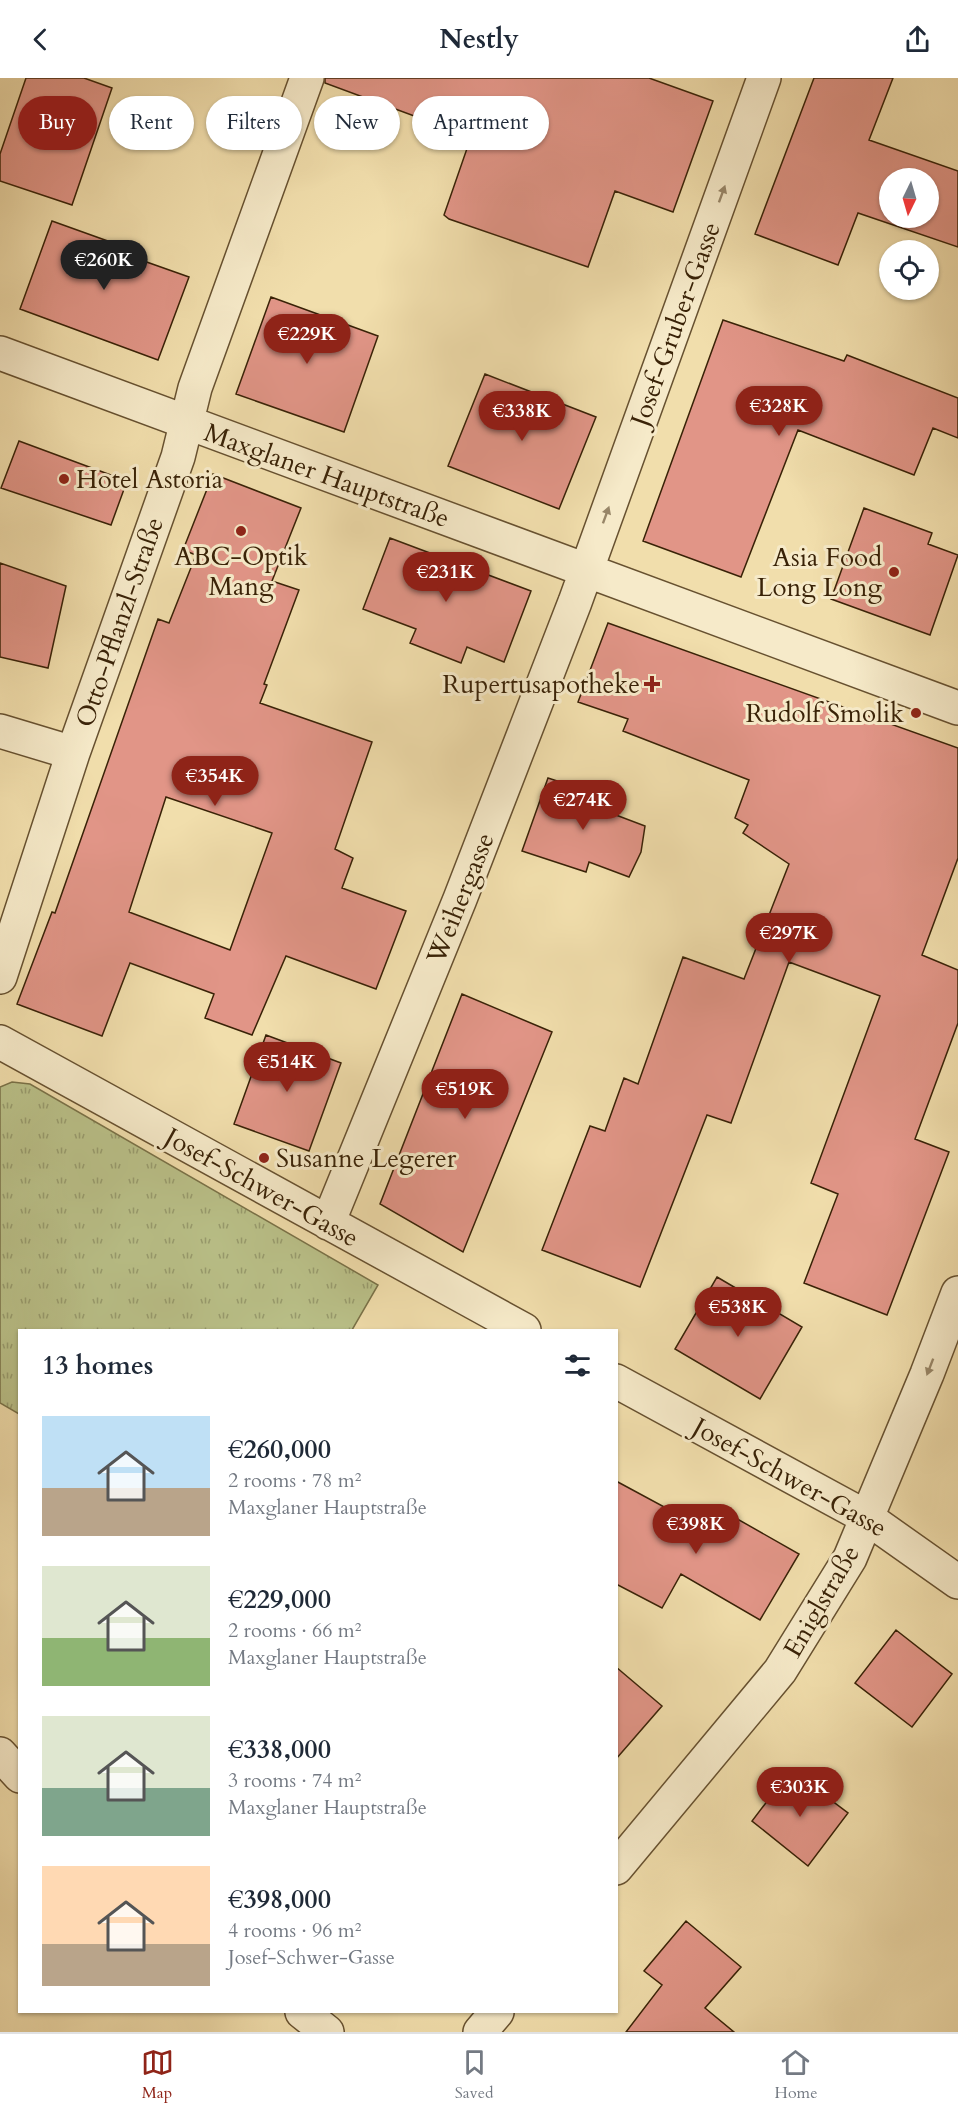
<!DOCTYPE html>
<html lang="en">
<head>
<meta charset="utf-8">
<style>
  body { margin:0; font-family:Cardo,serif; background:#f2f2f3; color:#1f2937; height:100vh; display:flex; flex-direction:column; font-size:22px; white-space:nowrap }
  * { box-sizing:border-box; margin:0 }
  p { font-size:20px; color:#747a83 }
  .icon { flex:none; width:33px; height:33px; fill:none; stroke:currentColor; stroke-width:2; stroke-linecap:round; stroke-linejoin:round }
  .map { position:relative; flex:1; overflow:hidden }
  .details { position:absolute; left:18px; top:1251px; width:600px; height:684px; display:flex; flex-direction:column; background:#fff; border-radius:0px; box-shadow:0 2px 4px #0004 }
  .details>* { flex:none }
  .hud { position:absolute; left:18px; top:18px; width:600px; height:54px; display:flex; gap:12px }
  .needle { width:39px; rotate:185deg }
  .buttons { position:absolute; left:879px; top:90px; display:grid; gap:12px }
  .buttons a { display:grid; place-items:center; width:60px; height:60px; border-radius:50%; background:#fff; box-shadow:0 2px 4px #0004; font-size:30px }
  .price { position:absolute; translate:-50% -51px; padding:0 14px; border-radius:21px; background:#8f2418; color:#fff; font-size:20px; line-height:39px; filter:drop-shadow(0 2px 3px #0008) }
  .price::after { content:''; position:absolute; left:50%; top:36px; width:18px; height:14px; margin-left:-9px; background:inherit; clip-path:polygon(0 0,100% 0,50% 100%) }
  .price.current { background:#222; color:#fff }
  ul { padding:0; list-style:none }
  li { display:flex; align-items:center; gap:18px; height:150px; padding:0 24px }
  li span { display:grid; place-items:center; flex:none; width:168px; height:120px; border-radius:0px; color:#555 }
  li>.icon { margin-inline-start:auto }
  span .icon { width:72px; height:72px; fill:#fffc; stroke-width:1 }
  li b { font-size:26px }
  h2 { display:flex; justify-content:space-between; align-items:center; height:72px; padding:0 24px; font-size:26px }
  .pill { padding:0 21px; border-radius:27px; background:#fff; box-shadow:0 2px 4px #0004; font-size:21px; line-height:54px }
  .pill.current { background:#8f2418; color:#fff }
  header { display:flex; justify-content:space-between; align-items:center; height:78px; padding:0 24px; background:#fff; font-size:27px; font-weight:700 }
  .dock { display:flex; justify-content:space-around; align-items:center; height:84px; border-top:2px solid #e0e1e3; background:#fff; font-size:16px; color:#747a83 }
  .dock a { display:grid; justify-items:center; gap:3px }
  .dock .current { color:#8f2418 }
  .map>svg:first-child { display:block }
  .grass { fill:url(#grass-tufts); stroke:#7a7248; stroke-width:1.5 }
  .building { fill:#e19587; stroke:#392207; stroke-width:1.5; fill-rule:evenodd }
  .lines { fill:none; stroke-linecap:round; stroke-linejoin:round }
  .minor-casing { stroke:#675130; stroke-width:36 }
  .minor { stroke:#f6eac9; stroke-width:33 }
  .oneway { fill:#988668 }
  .poi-dot { fill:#8f2418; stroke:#f6eac9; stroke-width:2 }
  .labels { text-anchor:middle; stroke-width:6; stroke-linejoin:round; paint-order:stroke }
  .street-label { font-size:26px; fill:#392207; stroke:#f6eac9 }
  .poi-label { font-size:26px; fill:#392207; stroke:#f6eac9; text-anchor:end }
</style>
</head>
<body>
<header><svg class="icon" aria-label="back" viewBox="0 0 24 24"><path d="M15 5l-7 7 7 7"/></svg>Nestly<svg class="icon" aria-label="share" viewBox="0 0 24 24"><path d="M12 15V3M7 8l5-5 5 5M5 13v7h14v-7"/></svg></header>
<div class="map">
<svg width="958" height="1954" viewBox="0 0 958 1954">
  <defs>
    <pattern id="grass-tufts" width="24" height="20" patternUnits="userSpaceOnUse" patternTransform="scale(1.5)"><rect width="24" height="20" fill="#bac189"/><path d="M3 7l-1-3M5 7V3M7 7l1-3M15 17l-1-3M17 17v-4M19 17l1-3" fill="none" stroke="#989c6e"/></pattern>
  </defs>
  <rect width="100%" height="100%" fill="#f1deac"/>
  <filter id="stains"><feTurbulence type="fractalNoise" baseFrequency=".00333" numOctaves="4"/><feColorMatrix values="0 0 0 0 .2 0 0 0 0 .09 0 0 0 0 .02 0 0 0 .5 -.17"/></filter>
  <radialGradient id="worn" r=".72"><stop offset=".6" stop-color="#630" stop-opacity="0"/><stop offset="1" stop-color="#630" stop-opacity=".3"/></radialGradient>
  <path class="grass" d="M12 1004 30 1006 378 1207 352 1252H20L19 1336 0 1325V1009Z"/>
  <path class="building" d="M26 0H84L112 10 72 127 0 103V76Z
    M325 0H649L713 23 673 134 615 113 588 189 449 141 444 137 471 59 325 5Z
    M814 0H893L869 62 958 93V169L858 135 838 187 755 156ZM890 100H928V140H890Z
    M52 143 144 176 141 182 189 199 158 282 20 231Z
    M271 219 378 258 344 354 236 316Z
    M723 242 844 283 847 277 958 320V360L933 350 914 397 798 352 741 499 643 463Z
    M485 296 596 339 559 431 448 388Z
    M19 363 127 403 111 447 1 410Z
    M213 396 301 430 272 503 299 512 264 606 267 607 260 625 372 664 335 771 353 780 342 810 406 833 376 911 286 878 252 957 205 940 214 916 130 885 102 958 17 926 52 834 55 835 158 541 169 545 196 477 183 472ZM166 719 272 755 230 872 129 834Z
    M864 430 932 455 928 466 958 477 930 557 831 521Z
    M390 460 531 513 504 584 467 569 461 585 410 565 416 551 363 531Z
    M0 485 66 508 48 590 0 579Z
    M608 545 958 670V780L922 877 958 892V945L915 1061 949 1074 887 1237 804 1205 838 1116 811 1105 880 918 789 884 731 1045 707 1037 640 1209 542 1172 590 1048 605 1053 624 1000 638 1006 683 879 744 901 789 786 743 755 748 747 735 740 749 702 623 653 628 641 578 624Z
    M548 700 612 721 608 734 645 748 641 774 629 799 589 784 586 794 522 773Z
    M462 916 552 954 463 1174 380 1126Z
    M266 957 341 985 309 1073 234 1046Z
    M717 1199 802 1249 760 1321 675 1271Z
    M616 1403 705 1451 718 1430 799 1476 760 1542 681 1496 662 1530 616 1506Z
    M896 1552 952 1596 912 1649 855 1605Z
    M616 1589 662 1628 616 1681Z
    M791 1692 848 1735 808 1788 752 1743Z
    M686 1843 741 1889 705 1930 734 1954H626L662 1907 644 1893Z"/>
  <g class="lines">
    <defs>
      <path id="minor" d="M0 275 958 630
        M0 653 73 675
        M0 899 73 675 178 379 195 310 307 0
        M0 964 524 1252
        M328 1145 460 821 575 524 764 0
        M616 1303 866 1439 958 1504
        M0 1676 20 1698
        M616 1790 780 1593 850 1480 927 1296 958 1215
        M302 1934 327 1954
        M480 1954 497 1934"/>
    </defs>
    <use href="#minor" class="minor-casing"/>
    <use href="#minor" class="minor"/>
  </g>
  <defs><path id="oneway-solid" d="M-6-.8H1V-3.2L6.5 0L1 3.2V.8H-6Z" transform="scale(1.5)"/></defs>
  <g class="oneway">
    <use href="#oneway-solid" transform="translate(722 116) rotate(-70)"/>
    <use href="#oneway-solid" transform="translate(606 437) rotate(-70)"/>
    <use href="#oneway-solid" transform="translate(930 1289) rotate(111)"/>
  </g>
  <g class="poi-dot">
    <circle cx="64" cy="401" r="6"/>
    <circle cx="241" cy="453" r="6"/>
    <circle cx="894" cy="494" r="6"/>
    <path d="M649 597h6v6h6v6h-6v6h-6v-6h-6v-6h6z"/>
    <circle cx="916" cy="635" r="6"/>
    <circle cx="264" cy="1080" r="6"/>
  </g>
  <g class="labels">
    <g class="street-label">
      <text transform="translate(675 246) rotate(-70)" y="9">Josef-Gruber-Gasse</text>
      <text transform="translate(327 397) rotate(20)" y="9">Maxglaner Hauptstraße</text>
      <text transform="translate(119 544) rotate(-71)" y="9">Otto-Pflanzl-Straße</text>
      <text transform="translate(460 820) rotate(-68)" y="9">Weihergasse</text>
      <text transform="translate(262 1109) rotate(29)" y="9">Josef-Schwer-Gasse</text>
      <text transform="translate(790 1399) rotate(29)" y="9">Josef-Schwer-Gasse</text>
      <text transform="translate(821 1523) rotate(-60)" y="9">Eniglstraße</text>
    </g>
    <g class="poi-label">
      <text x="76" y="410" text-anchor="start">Hotel Astoria</text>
      <text x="241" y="487" text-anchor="middle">ABC-Optik<tspan x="241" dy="30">Mang</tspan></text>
      <text x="882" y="488">Asia Food<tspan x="882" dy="30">Long Long</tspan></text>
      <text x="640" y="615">Rupertusapotheke</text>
      <text x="904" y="644">Rudolf Smolik</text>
      <text x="276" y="1089" text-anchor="start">Susanne Legerer</text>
    </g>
  </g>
  <rect width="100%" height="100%" filter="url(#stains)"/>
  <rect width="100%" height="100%" fill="url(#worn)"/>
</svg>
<div class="buttons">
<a><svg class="needle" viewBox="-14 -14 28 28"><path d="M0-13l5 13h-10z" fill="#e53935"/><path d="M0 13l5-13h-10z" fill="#747a83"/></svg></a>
<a><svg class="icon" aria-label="locate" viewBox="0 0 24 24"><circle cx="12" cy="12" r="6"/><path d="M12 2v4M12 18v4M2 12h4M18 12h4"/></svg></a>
</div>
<b class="price current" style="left:104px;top:213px">€260K</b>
<b class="price" style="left:307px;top:287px">€229K</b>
<b class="price" style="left:779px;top:359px">€328K</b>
<b class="price" style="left:522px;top:364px">€338K</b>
<b class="price" style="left:446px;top:525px">€231K</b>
<b class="price" style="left:215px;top:729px">€354K</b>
<b class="price" style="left:583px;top:753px">€274K</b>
<b class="price" style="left:789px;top:886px">€297K</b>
<b class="price" style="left:287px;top:1015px">€514K</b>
<b class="price" style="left:465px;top:1042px">€519K</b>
<b class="price" style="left:738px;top:1260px">€538K</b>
<b class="price" style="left:696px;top:1477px">€398K</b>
<b class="price" style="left:800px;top:1740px">€303K</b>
<div class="hud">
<a class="pill current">Buy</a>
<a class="pill">Rent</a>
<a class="pill">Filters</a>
<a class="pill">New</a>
<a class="pill">Apartment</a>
</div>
<section class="details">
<h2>13 homes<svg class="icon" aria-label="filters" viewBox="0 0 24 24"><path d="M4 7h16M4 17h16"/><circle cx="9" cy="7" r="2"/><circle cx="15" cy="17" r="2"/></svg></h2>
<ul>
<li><span style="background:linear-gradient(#bfe0f5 60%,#b9a48a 0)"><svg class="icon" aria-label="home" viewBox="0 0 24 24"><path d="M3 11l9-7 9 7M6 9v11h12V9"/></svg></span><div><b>€260,000</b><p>2 rooms · 78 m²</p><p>Maxglaner Hauptstraße</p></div></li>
<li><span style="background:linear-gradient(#dfe7d0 60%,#8fb573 0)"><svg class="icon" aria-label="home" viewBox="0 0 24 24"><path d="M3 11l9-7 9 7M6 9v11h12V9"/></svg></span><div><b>€229,000</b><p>2 rooms · 66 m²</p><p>Maxglaner Hauptstraße</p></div></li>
<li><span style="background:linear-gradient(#dfe7d0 60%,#7fa58c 0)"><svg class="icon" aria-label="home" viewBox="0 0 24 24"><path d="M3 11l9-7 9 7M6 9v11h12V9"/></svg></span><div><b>€338,000</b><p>3 rooms · 74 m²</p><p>Maxglaner Hauptstraße</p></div></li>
<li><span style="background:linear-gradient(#ffd9b3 65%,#b9a48a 0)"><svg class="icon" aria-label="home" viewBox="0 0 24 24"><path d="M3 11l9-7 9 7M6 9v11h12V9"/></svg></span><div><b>€398,000</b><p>4 rooms · 96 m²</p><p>Josef-Schwer-Gasse</p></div></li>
</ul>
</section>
</div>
<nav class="dock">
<a class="current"><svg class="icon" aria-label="map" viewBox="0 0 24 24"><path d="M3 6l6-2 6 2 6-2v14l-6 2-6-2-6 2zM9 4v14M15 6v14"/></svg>Map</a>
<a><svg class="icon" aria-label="saved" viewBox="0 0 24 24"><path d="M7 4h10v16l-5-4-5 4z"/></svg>Saved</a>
<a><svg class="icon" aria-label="home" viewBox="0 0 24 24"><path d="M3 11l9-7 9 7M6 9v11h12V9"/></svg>Home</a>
</nav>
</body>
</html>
